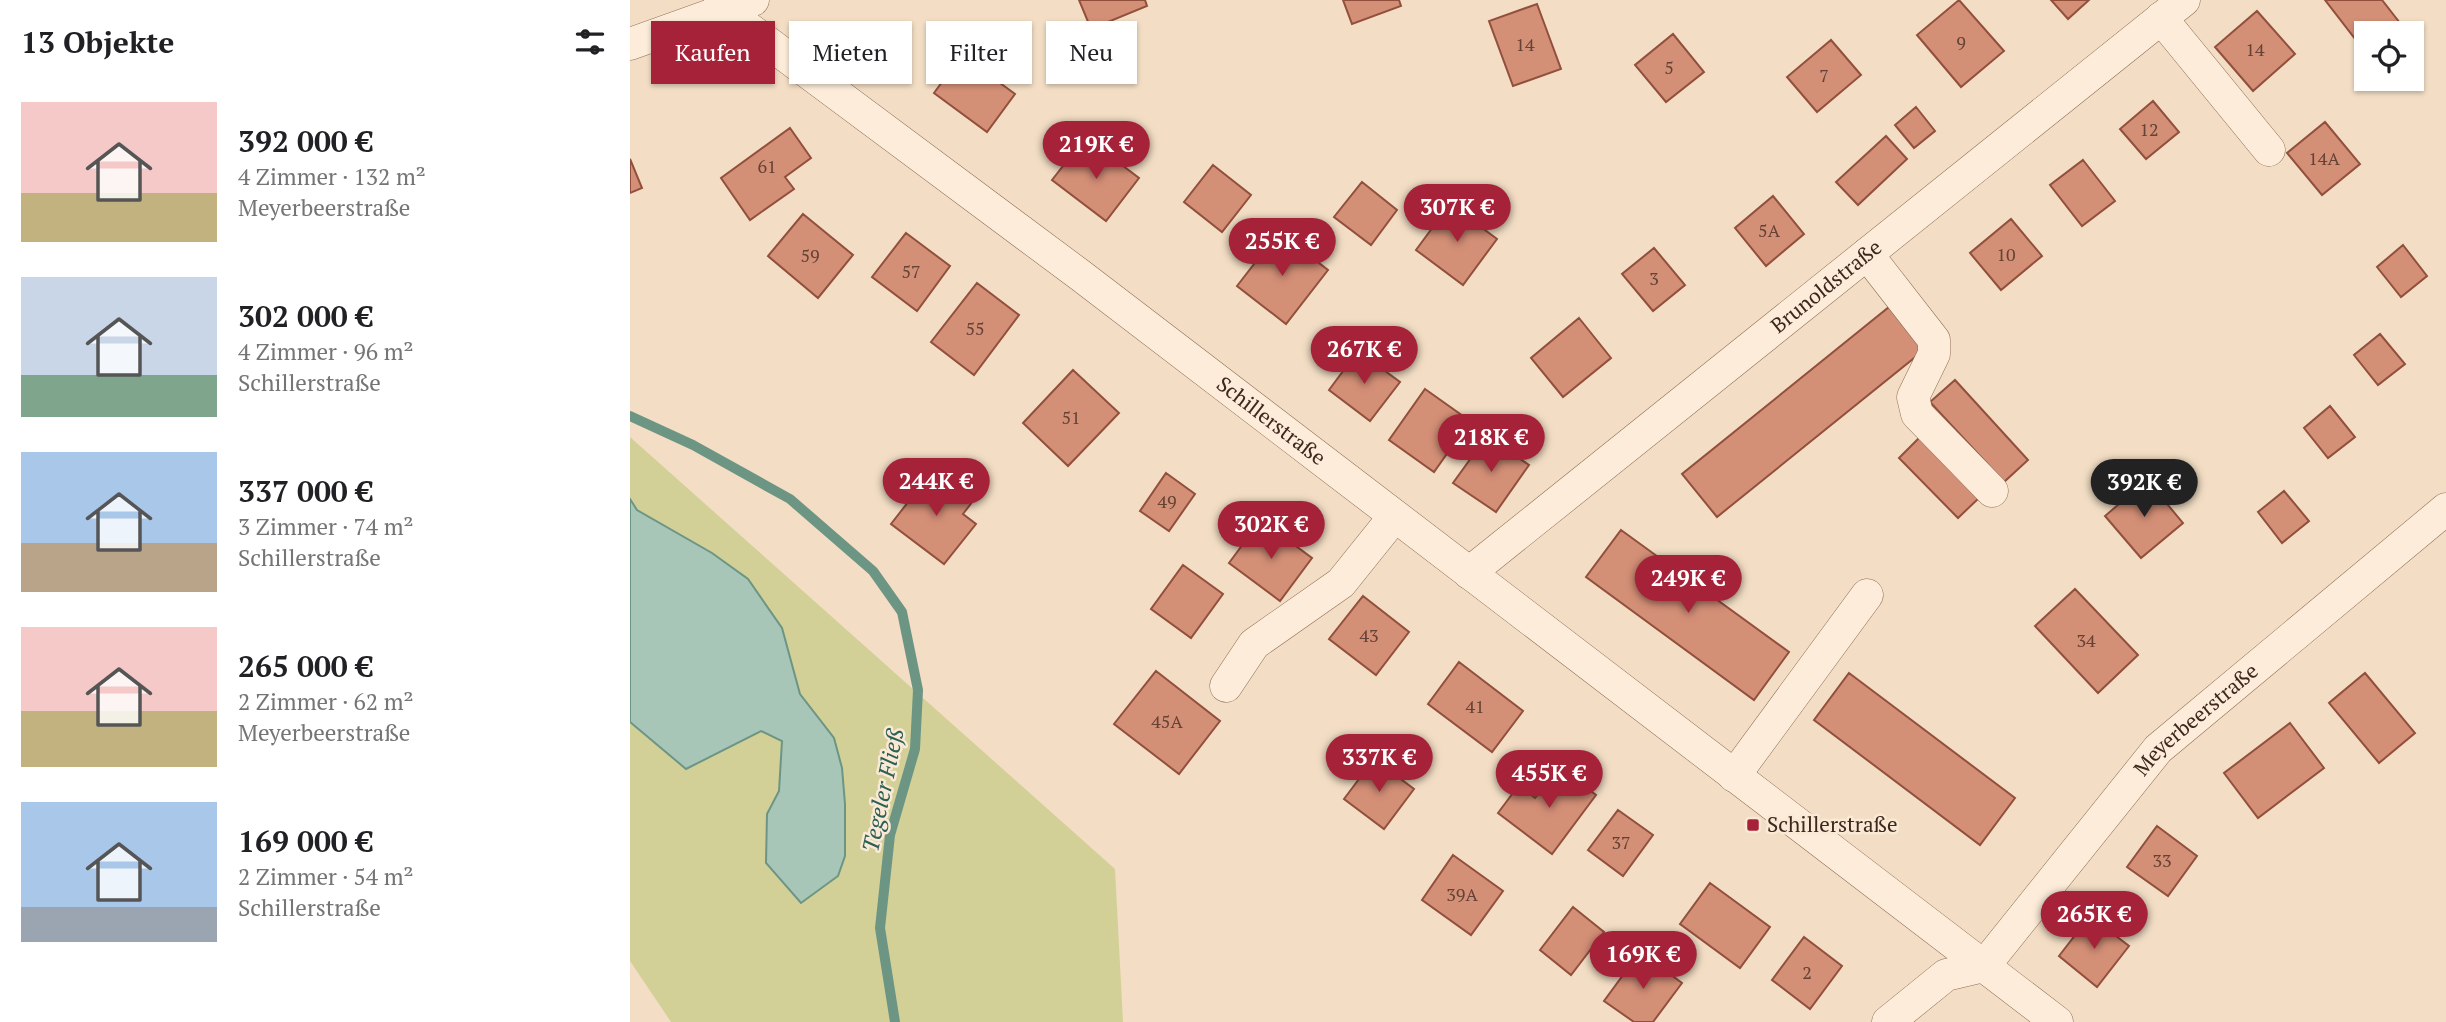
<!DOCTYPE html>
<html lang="de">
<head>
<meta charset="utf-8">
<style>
  body { margin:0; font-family:"PT Serif",serif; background:#f2f2f2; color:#202124; height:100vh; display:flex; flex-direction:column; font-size:26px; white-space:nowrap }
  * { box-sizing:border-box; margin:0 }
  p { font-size:23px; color:#757577 }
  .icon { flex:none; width:38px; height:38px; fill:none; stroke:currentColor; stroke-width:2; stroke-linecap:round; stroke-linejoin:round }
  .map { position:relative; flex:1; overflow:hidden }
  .side { display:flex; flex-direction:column; background:#fff; width:630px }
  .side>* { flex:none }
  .guide { position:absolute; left:21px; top:21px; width:665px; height:63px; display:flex; gap:14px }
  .fabs { position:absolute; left:1724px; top:21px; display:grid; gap:14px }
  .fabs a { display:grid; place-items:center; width:70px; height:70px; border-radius:0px; background:#fff; box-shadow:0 2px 5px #0004; font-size:35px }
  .price { position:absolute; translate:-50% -60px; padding:0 16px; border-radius:24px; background:#a52238; color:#fff; font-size:23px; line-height:46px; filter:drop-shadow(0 2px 4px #0008) }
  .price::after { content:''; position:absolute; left:50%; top:42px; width:21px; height:16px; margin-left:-10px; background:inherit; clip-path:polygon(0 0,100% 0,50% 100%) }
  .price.selected { background:#222; color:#fff }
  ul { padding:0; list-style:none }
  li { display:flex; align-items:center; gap:21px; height:175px; padding:0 21px }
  li span { display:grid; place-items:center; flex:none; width:196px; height:140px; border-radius:0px; color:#555 }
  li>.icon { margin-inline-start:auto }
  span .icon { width:84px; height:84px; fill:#fffc; stroke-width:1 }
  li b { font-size:30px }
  h2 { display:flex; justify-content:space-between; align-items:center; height:84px; padding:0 21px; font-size:30px }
  .tag { padding:0 24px; border-radius:0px; background:#fff; box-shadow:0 2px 5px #0004; font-size:24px; line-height:63px }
  .tag.selected { background:#a52238; color:#fff }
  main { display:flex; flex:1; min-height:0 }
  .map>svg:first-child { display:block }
  .green { fill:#d2d097 }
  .water { fill:#a7c6b8; stroke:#6c9584; stroke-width:2 }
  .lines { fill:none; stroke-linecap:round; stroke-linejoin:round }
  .stream { stroke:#6c9584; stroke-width:10 }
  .building { fill:#d48f77; stroke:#92503c; stroke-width:2 }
  .minor-casing { stroke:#906d58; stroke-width:33 }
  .minor { stroke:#fcecd9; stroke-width:32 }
  .poi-dot { fill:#a52238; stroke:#f9e9d5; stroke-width:2.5 }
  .labels { text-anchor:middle; stroke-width:5; stroke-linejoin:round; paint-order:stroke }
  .number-label { font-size:18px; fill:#644234 }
  .street-label { font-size:21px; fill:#3e281e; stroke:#f9e9d5 }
  .poi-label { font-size:21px; fill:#3e281e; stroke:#f9e9d5; text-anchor:start }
  .water-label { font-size:23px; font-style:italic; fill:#2c6054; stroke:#f9e9d5 }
</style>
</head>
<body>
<main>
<section class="side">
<h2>13 Objekte<svg class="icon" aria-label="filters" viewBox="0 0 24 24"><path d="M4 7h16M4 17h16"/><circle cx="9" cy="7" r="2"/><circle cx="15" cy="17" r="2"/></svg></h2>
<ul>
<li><span style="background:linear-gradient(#f6c9c9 65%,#c2b280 0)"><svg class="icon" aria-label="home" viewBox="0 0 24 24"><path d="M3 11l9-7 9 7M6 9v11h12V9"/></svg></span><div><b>392 000 €</b><p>4 Zimmer · 132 m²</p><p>Meyerbeerstraße</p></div></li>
<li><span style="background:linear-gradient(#c9d6e8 70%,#7fa58c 0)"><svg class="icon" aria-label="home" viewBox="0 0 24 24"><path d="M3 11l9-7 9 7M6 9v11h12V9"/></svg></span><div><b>302 000 €</b><p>4 Zimmer · 96 m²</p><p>Schillerstraße</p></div></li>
<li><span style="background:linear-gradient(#a9c7e8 65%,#b9a48a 0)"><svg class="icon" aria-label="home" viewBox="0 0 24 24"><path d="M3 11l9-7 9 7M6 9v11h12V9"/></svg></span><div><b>337 000 €</b><p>3 Zimmer · 74 m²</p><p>Schillerstraße</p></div></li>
<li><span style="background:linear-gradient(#f6c9c9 60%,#c2b280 0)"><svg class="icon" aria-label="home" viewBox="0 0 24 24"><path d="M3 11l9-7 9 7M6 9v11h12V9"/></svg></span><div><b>265 000 €</b><p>2 Zimmer · 62 m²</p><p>Meyerbeerstraße</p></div></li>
<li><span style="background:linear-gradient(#a9c7e8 75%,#9aa5b1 0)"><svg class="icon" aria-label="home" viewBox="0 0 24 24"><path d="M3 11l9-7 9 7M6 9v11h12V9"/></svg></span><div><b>169 000 €</b><p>2 Zimmer · 54 m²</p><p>Schillerstraße</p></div></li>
</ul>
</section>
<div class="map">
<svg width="1816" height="1022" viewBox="0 0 1816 1022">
  <rect width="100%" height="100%" fill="#f3dec5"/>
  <path class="green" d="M0 437 485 869 493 1022H41L0 961V722L56 768 131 731 152 741 149 791 137 814 204 738 170 694 152 628 118 579 82 553 7 510 0 499Z"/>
  <path class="water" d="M0 499 7 510 82 553 118 579 152 628 170 694 204 738 212 768 215 804V856L208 876 171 903 136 863 137 814 149 791 152 741 131 731 56 769 0 722Z"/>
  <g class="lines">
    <path class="stream" d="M0 416 63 445 160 499 243 571 272 612 288 690 285 749 260 835 250 928 265 1022"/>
  </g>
  <path class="building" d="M449 0H515L517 6 461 29Z
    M713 0H769L771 6 722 24Z
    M1329 0 1374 51 1331 87 1287 35Z
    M1421 0H1459L1438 19Z
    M1695 0H1752L1777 32 1736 33V53Z
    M907 4 931 69 883 86 859 21Z
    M1627 11 1665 54 1623 91 1585 47Z
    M1043 34 1074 72 1036 102 1005 65Z
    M1201 40 1231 75 1187 112 1157 77Z
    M332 55 385 94 357 132 304 93Z
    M1523 101 1549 132 1516 159 1490 129Z
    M1286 107 1305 131 1284 148 1265 125Z
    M1695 122 1730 164 1692 195 1657 153Z
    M160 128 181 158 155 177 164 189 120 220 91 178Z
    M1256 136 1277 159 1228 205 1206 182Z
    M448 147 464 159 472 150 509 178 476 221 422 180Z
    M0 159 12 188 0 193Z
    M1453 160 1485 201 1452 226 1420 185Z
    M583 165 621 195 592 232 554 202Z
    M732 182 767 210 741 245 704 217Z
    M1143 196 1174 234 1136 266 1105 228Z
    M820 204 867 239 833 285 786 250Z
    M173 214 223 255 188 298 138 256Z
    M1381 219 1412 256 1371 290 1340 253Z
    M649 232 698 270 656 324 607 286Z
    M276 233 320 266 287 311 242 277Z
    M1773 245 1797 276 1771 297 1747 267Z
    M1024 248 1055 285 1023 311 992 274Z
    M347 283 389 315 344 375 301 342Z
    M1259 307 1294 350 1087 517 1052 474Z
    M949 318 981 358 933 397 901 358Z
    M1750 334 1775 364 1748 385 1724 355Z
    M728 351 770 382 740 421 699 390Z
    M443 370 489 413 438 466 393 423Z
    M1325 380 1398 460 1374 482 1300 402Z
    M795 389 840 421 804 472 759 440Z
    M1700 406 1725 437 1698 458 1674 428Z
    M857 436 899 465 866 512 823 483Z
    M1290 437 1350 497 1328 518 1269 458Z
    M303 470 343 501 333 514 346 524 314 564 261 524Z
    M536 473 565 494 539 531 510 511Z
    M1517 480 1553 523 1511 558 1475 516Z
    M1654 491 1679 521 1652 543 1628 512Z
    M631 520 682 558 650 601 599 563Z
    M991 530 1159 652 1124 700 956 577Z
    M553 565 593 594 561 638 521 609Z
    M1445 589 1508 655 1468 693 1405 626Z
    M733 596 779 632 746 675 699 639Z
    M829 662 893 711 862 752 798 704Z
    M526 671 590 721 549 774 484 724Z
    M1219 673 1385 798 1350 845 1184 720Z
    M1735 673 1785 733 1749 763 1699 703Z
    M1660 723 1694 768 1628 818 1594 773Z
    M744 759 784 789 754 829 714 799Z
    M929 767 966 795 922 854 868 813 889 785 905 798Z
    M988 810 1023 835 993 876 958 850Z
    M1527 826 1567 856 1538 896 1497 867Z
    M823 855 873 891 841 935 792 900Z
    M1080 883 1140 927 1110 968 1050 924Z
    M943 907 974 932 941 975 910 950Z
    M1460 916 1499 946 1467 987 1429 956Z
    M1174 937 1212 966 1180 1009 1142 980Z
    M1010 952 1052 983 1023 1022H1004L974 1001Z"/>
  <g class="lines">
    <defs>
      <g id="minor">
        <path id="s1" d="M90 0 94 10 450 275 1427 1022"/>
        <path d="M1531 18 1639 150"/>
        <path d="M0 44 123 0"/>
        <path d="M1237 254 1304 340V354L1283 397 1287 414 1362 491"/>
        <path id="s2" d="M839 573 1554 0"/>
        <path d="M596 686 624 644 711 583 764 517"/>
        <path d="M1104 776 1237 595"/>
        <path id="s3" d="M1354 966 1528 749 1816 509"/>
        <path d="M1258 1022 1316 975 1354 966"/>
      </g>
    </defs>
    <use href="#minor" class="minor-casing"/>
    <use href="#minor" class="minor"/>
  </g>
  <rect class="poi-dot" x="1116" y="818" width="14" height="14" rx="3.5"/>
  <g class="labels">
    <g class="number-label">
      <text x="1331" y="49">9</text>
      <text x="895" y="51">14</text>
      <text x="1625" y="56">14</text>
      <text x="1039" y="74">5</text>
      <text x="1194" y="82">7</text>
      <text x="1519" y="136">12</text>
      <text x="1694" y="165">14A</text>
      <text x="137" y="173">61</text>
      <text x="1139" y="237">5A</text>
      <text x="1376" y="261">10</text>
      <text x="180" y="262">59</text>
      <text x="281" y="278">57</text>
      <text x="1024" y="285">3</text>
      <text x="345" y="335">55</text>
      <text x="441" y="424">51</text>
      <text x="537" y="508">49</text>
      <text x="739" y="642">43</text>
      <text x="1456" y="647">34</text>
      <text x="845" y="713">41</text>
      <text x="537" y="728">45A</text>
      <text x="991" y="849">37</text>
      <text x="1532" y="867">33</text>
      <text x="832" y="901">39A</text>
      <text x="1177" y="979">2</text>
    </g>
    <g class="street-label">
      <text dy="7" stroke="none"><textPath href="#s2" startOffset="458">Brunoldstraße</textPath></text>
      <text dy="7" stroke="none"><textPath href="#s1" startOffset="695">Schillerstraße</textPath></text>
      <text dy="7" stroke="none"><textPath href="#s3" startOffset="326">Meyerbeerstraße</textPath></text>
    </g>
    <g class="poi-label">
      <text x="1137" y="832">Schillerstraße</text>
    </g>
    <g class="water-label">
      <text transform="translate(253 790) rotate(-78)" y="8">Tegeler Fließ</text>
    </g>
  </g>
</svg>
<div class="fabs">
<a><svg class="icon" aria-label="locate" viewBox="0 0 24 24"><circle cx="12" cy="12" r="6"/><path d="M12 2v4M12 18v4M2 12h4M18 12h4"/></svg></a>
</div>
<b class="price" style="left:466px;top:181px">219K €</b>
<b class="price" style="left:827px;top:244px">307K €</b>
<b class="price" style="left:652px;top:278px">255K €</b>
<b class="price" style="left:734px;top:386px">267K €</b>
<b class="price" style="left:861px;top:474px">218K €</b>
<b class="price" style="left:306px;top:518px">244K €</b>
<b class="price selected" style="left:1514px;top:519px">392K €</b>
<b class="price" style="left:641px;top:561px">302K €</b>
<b class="price" style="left:1058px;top:615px">249K €</b>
<b class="price" style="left:749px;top:794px">337K €</b>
<b class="price" style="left:919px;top:810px">455K €</b>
<b class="price" style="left:1464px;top:951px">265K €</b>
<b class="price" style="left:1013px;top:991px">169K €</b>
<div class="guide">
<a class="tag selected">Kaufen</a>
<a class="tag">Mieten</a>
<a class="tag">Filter</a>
<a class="tag">Neu</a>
</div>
</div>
</main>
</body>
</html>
